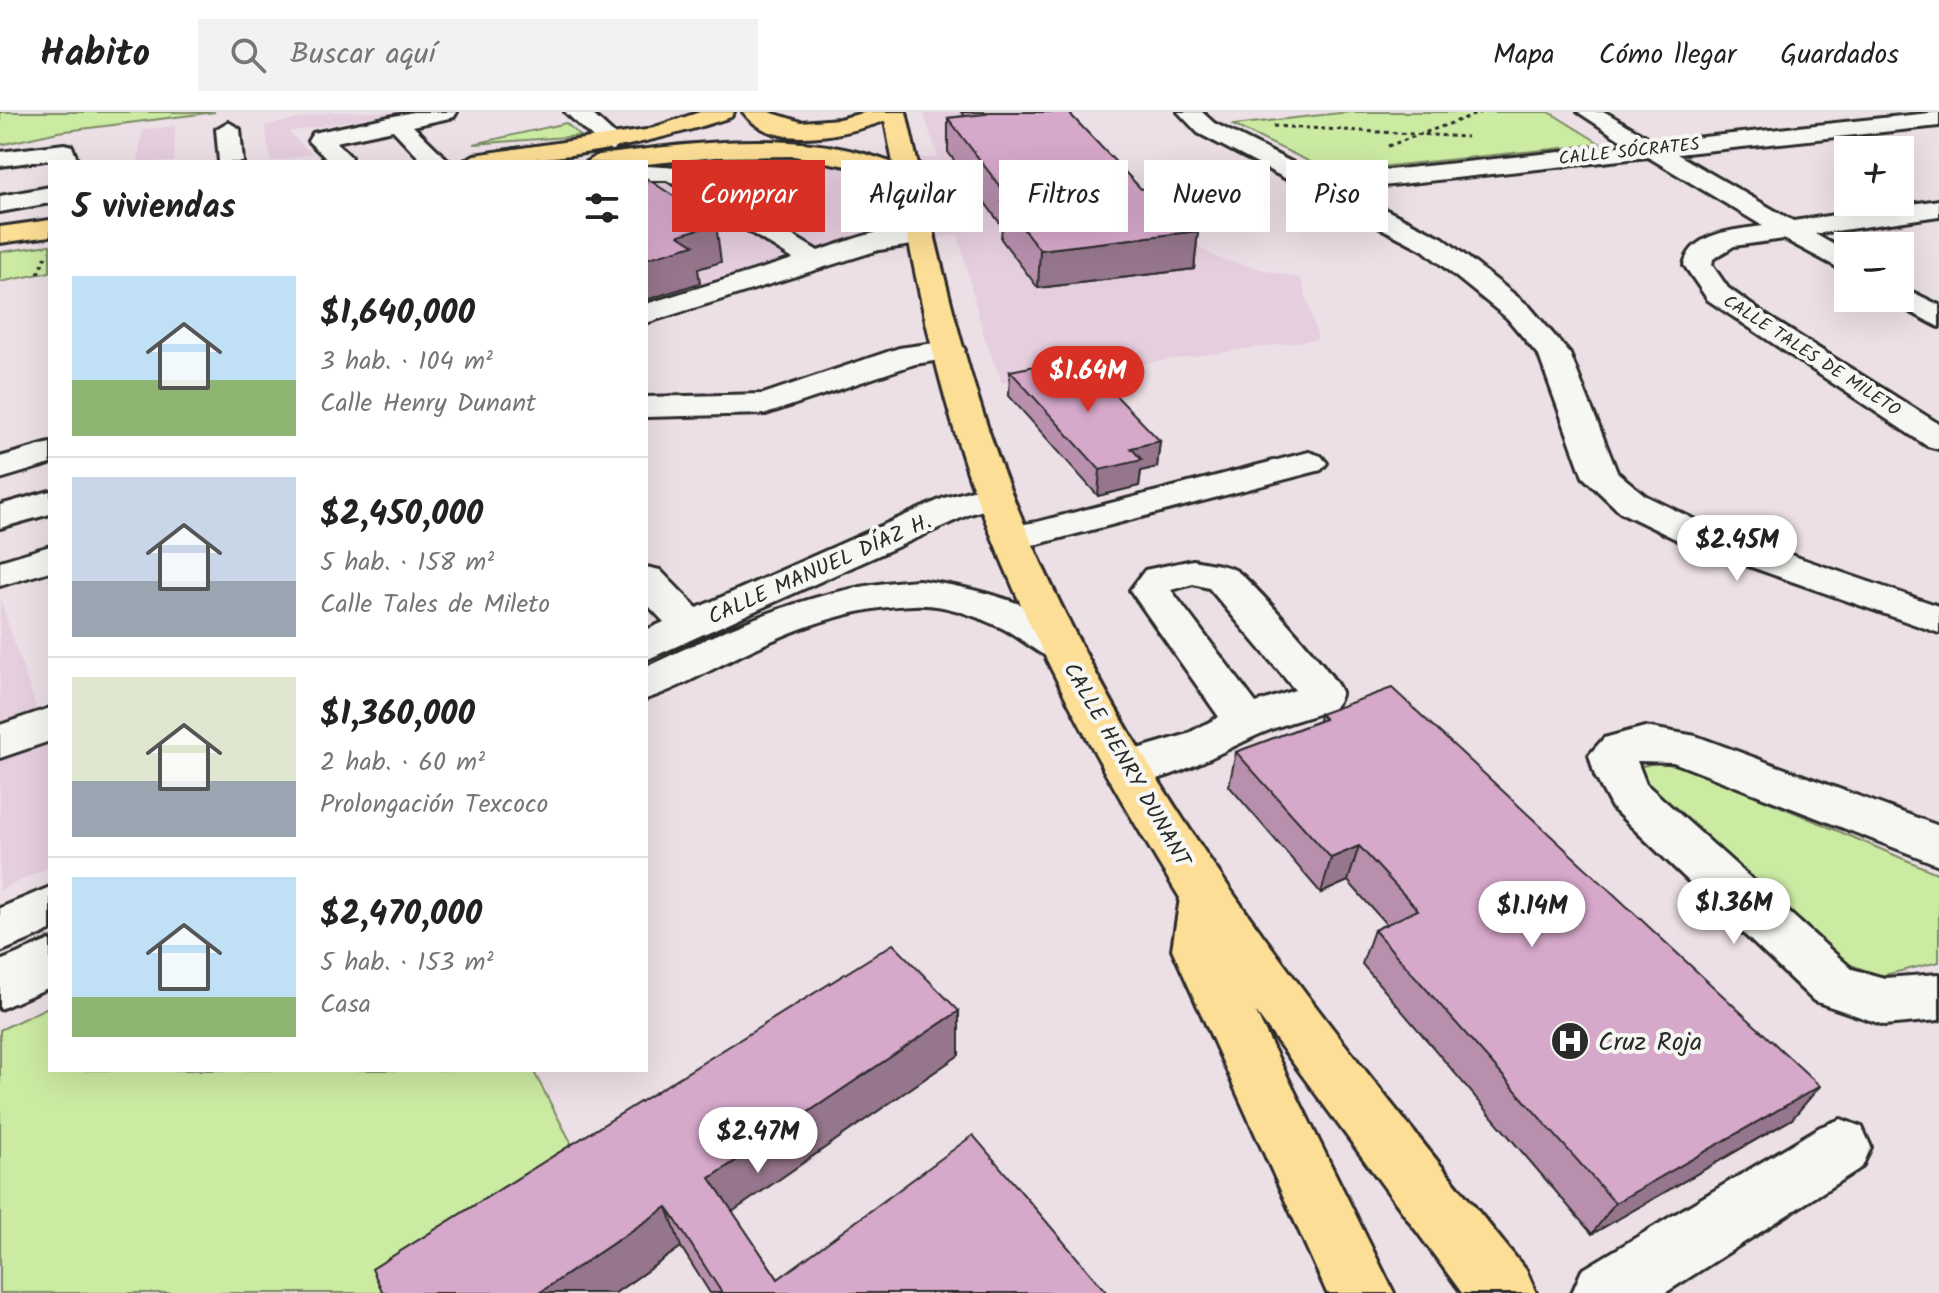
<!DOCTYPE html>
<html lang="es">
<head>
<meta charset="utf-8">
<style>
  body { margin:0; font-family:Kalam,sans-serif; background:#f2f2f2; color:#222; height:100vh; display:flex; flex-direction:column; font-size:30px; white-space:nowrap }
  * { box-sizing:border-box; margin:0 }
  p { font-size:26px; color:#767676 }
  .icon { flex:none; width:44px; height:44px; fill:none; stroke:currentColor; stroke-width:2; stroke-linecap:round; stroke-linejoin:round }
  .map { position:relative; flex:1; overflow:hidden }
  .details { position:absolute; left:48px; top:48px; width:600px; height:912px; display:flex; flex-direction:column; background:#fff; border-radius:0px; box-shadow:0 8px 32px #0002 }
  .details>* { flex:none }
  .hud { position:absolute; left:672px; top:48px; width:760px; height:72px; display:flex; gap:16px }
  .buttons { position:absolute; left:1834px; top:24px; display:grid; gap:16px }
  .buttons a { display:grid; place-items:center; width:80px; height:80px; border-radius:0px; background:#fff; box-shadow:0 8px 32px #0002; font-size:40px }
  .price { position:absolute; translate:-50% -68px; padding:0 18px; border-radius:28px; background:#fff; color:#222; font-size:26px; line-height:52px; filter:drop-shadow(0 2px 4px #0008) }
  .price::after { content:''; position:absolute; left:50%; top:48px; width:24px; height:18px; margin-left:-12px; background:inherit; clip-path:polygon(0 0,100% 0,50% 100%) }
  .price.selected { background:#d93025; color:#fff }
  ul { padding:0; list-style:none }
  li { display:flex; align-items:center; gap:24px; height:200px; padding:0 24px }
  li+li { border-top:2px solid #e0e0e0 }
  li span { display:grid; place-items:center; flex:none; width:224px; height:160px; border-radius:0px; color:#555 }
  li>.icon { margin-inline-start:auto }
  span .icon { width:96px; height:96px; fill:#fffc; stroke-width:1 }
  li b { font-size:34px }
  h2 { display:flex; justify-content:space-between; align-items:center; height:96px; padding:0 24px; font-size:34px }
  .chip { padding:0 28px; border-radius:0px; background:#fff; box-shadow:0 8px 32px #0002; font-size:28px; line-height:72px }
  .chip.selected { background:#d93025; color:#fff }
  header { display:flex; align-items:center; gap:48px; box-sizing:border-box; height:112px; padding:0 40px; background:#fff; border-bottom:2px solid #e0e0e0 }
  header strong { font-size:38px }
  nav { display:flex; gap:44px; margin-inline-start:auto; font-size:28px }
  .search { width:560px; height:72px; background:#f2f2f2; display:flex; align-items:center; gap:20px; box-sizing:border-box; padding:0 28px; border-radius:0px; color:#767676; font-size:30px }
  .map>svg:first-child { display:block }
  .built { fill:#e5cede }
  .green { fill:#cbeaa2; stroke:#7b8a66; stroke-width:2 }
  .lines { fill:none; stroke-linecap:round; stroke-linejoin:round }
  .minor-casing { stroke:#2b2b2b; stroke-width:6 }
  .major-casing { stroke:#2b2b2b; stroke-width:6 }
  .path { stroke:#2b2b2b; stroke-width:3; stroke-dasharray:4 4; stroke-linecap:butt }
  .minor { fill:#f6f6f2; fill-rule:evenodd }
  .major { fill:#fdde96; fill-rule:evenodd }
  .wall { fill:#b890ae; stroke:#2b2b2b; stroke-width:2 }
  .shaded-wall { fill:#96768d; stroke:#2b2b2b; stroke-width:2 }
  .building { fill:#d6a8ca; stroke:#2b2b2b; stroke-width:2 }
  .labels { text-anchor:middle; stroke-width:8; stroke-linejoin:round; paint-order:stroke }
  .far-street-label { font-size:18px; fill:#2b2b2b; stroke:#f6f6f2 }
  .street-label { font-size:22px; fill:#2b2b2b; stroke:#f6f6f2 }
  .near-poi-label { font-size:26px; fill:#2b2b2b; stroke:#f6f6f2; text-anchor:start }
</style>
</head>
<body>
<header>
<strong>Habito</strong>
<div class="search"><svg class="icon" aria-label="search" viewBox="0 0 24 24"><circle cx="10" cy="10" r="6"/><path d="M15 15l6 6"/></svg>Buscar aquí</div>
<nav><a>Mapa</a><a>Cómo llegar</a><a>Guardados</a></nav>
</header>
<div class="map">
<svg width="1939" height="1181" viewBox="0 0 1939 1181">
  <rect width="100%" height="100%" fill="#ecdfe6"/>
  <filter id="ink" filterUnits="userSpaceOnUse"><feTurbulence type="fractalNoise" baseFrequency=".0125" numOctaves="2"/><feDisplacementMap in="SourceGraphic" scale="16" xChannelSelector="R" yChannelSelector="G"/><feConvolveMatrix kernelMatrix="1 2 1 2 8 2 1 2 1" color-interpolation-filters="sRGB"/></filter>
  <g filter="url(#ink)">
    <path class="built" d="M330 0H397L288 20 312 42 271 50 265 14Z
      M923 0H1028L1122 86 1217 146 1301 167 1318 227 1002 271 984 224 958 123 876 138 646 214V55L753 45 798 46 831 53 938 45Z
      M175 14 174 50H138L142 18Z
      M0 487 50 637V755L0 778Z"/>
    <path class="green" d="M0 0H215L58 20 0 33Z
      M1349 0H1549L1601 32 1331 60 1233 13Z
      M566 11 580 24 474 32Z
      M50 133V160L0 170V140Z
      M1657 650 1690 656 1939 762V850L1880 864 1838 848 1637 667 1640 655Z
      M50 894V958H533L588 1063 395 1181H0V918Z"/>
    <g class="lines">
      <defs>
        <path id="minor" d="M413 0H457L454 5 413 14 450 50H423L393 18 336 30 351 45 348 50H330L308 29 313 21Z
          M565 0H590L624 31 612 38 604 36Z
          M1178 0H1202L1214 11 1321 65 1628 33 1578 0H1605L1656 30 1939 0V14L1677 42 1793 109 1939 88V104L1815 122 1848 141V161L1784 127 1734 134 1713 147 1712 153 1728 176 1764 202 1939 312V337L1927 334 1708 188 1684 153C1691 120 1735 118 1763 114L1648 45 1346 78 1443 126 1529 194 1570 242 1617 360 1646 384 1712 416 1939 494V521L1686 432 1620 400 1583 365 1539 244 1507 206 1423 138 1198 21Z
          M228 10 240 17 243 50H219L216 17Z
          M64 32 72 34 78 50 53 47 0 54V40Z
          M646 54 681 56 818 139C852 128 896 109 932 118L935 124 932 130 879 138 646 211V192L793 147 667 68H646Z
          M50 75V91L0 100V84Z
          M1900 174 1939 193V215L1890 189 1888 186H1900Z
          M949 229 960 231 965 238 960 245 915 252 766 302 646 305V285L763 282 899 236Z
          M50 331V352L0 367V345Z
          M1309 340 1321 344 1327 351 1321 358 1038 432 1012 435 999 432 993 424 999 416 1037 410Z
          M994 372 1007 375 1012 383 1007 391 970 402 646 548V518L664 510 646 491V455L660 458 697 496 944 386Z
          M50 379V402L0 416V393Z
          M50 434V459L0 474V449Z
          M1193 448C1206 451 1223 452 1235 458 1249 465 1338 566 1341 580 1342 586 1336 592 1333 597 1310 605 1285 611 1262 621 1222 638 1154 682 1110 669L1103 657 1110 645 1185 623 1219 605 1130 478 1145 458ZM1193 472 1209 476 1295 578 1256 591 1171 478Z
          M919 468C969 475 1054 492 1083 537L1077 547C1045 555 1029 529 1002 516 975 504 944 491 914 493 847 495 789 519 729 549 702 562 675 578 646 587V555C735 513 819 473 919 468Z
          M50 596V629L0 646V613Z
          M1645 615 1696 624 1939 714V753L1673 650 1637 649 1646 672 1852 857 1884 866 1939 862V908L1884 913 1814 889 1612 696 1595 664 1589 643 1604 626Z
          M50 775V819L0 840V796Z
          M50 828V875L0 897V849Z
          M1841 1007 1862 1015 1871 1035 1862 1055 1665 1181H1572L1582 1158 1820 1015Z"/>
        <path id="major" d="M700 0H734L731 5C640 35 558 50 462 50L474 43 646 18Z
          M743 0H769L801 10 839 7 867 0H906C935 128 963 258 1011 380 1127 674 1329 916 1526 1158L1536 1181H1462L1255 899 1394 1181H1327L1172 837 1180 786C1100 657 1028 524 975 381 939 281 917 174 897 70L862 57 794 44 716 45 646 52 586 50 598 43C696 31 799 15 893 51L885 9C846 22 773 41 743 0Z
          M50 108V124L0 131V115Z"/>
      </defs>
      <use href="#minor" class="minor-casing"/>
      <use href="#major" class="major-casing"/>
      <path class="path" d="M1273 14 1467 25
        M1388 34 1482 0
        M38 162 46 144"/>
      <use href="#minor" class="minor"/>
      <use href="#major" class="major"/>
    </g>
    <path class="wall" d="M961 0H1068L1141 77 1198 119 1194 157 1038 176 1001 127 1002 114 948 40V6L964 4Z
      M1010 259 1084 272 1160 329 1157 355 1141 359 1139 374 1098 384 1009 284Z
      M1320 602 1792 1007 1592 1122 1362 852 1374 818 1386 812 1348 769 1321 781 1229 674 1236 640 1319 609Z
      M959 943 732 1099 778 1167 1107 1181H710L681 1135 615 1181H383Z"/>
    <path class="shaded-wall" d="M716 112 721 150 698 157 700 171 646 188V147L679 123Z
      M1198 119 1194 157 1038 176 1040 138Z
      M1160 329 1157 355 1141 359 1139 374 1098 384 1100 358 1131 336Z
      M1359 734 1348 769 1321 781 1331 746Z
      M959 899V943L722 1107 710 1066Z
      M1820 974 1792 1007 1592 1122 1615 1091Z
      M667 1095 681 1135 615 1181H539Z"/>
    <path class="building" d="M984 0H1068L1141 77 1153 75 1198 119 1040 138 1002 90 1011 89 948 6 986 2Z
      M646 66 716 112 679 123 694 133 646 147Z
      M1061 249 1084 272 1102 269 1160 329 1131 336 1142 348 1100 358 1010 259Z
      M1392 576 1820 974 1615 1091 1374 818 1418 798 1359 734 1331 746 1236 640 1325 607 1320 602Z
      M893 832 959 899 710 1066 778 1167 973 1023 1107 1181H722L667 1095 539 1181H383L372 1157Z"/>
  </g>
  <defs>
    <symbol id="hospital-disc" viewBox="-11 -11 22 22"><circle r="9.5" fill="#2b2b2b" stroke="#f6f6f2"/><path d="M-5-5h3v3.5h4V-5h3V5h-3V1.5h-4V5h-3Z" fill="#fff"/></symbol>
  </defs>
  <g fill-rule="evenodd">
    <use href="#hospital-disc" x="1548" y="907" width="44" height="44"/>
  </g>
  <g class="labels">
    <g class="far-street-label">
      <text transform="translate(1629 39) rotate(-6)" y="6">CALLE SÓCRATES</text>
      <text transform="translate(1812 243) rotate(33)" y="6">CALLE TALES DE MILETO</text>
    </g>
    <g class="street-label">
      <text transform="translate(819 456) rotate(-24)" y="8">CALLE MANUEL DÍAZ H.</text>
      <text transform="translate(1128 652) rotate(60)" y="8">CALLE HENRY DUNANT</text>
    </g>
    <g class="near-poi-label">
      <text x="1598" y="938">Cruz Roja</text>
    </g>
  </g>
</svg>
<div class="buttons">
<a>+</a>
<a>−</a>
</div>
<b class="price selected" style="left:1088px;top:302px">$1.64M</b>
<b class="price" style="left:1737px;top:471px">$2.45M</b>
<b class="price" style="left:1734px;top:834px">$1.36M</b>
<b class="price" style="left:1532px;top:837px">$1.14M</b>
<b class="price" style="left:758px;top:1063px">$2.47M</b>
<div class="hud">
<a class="chip selected">Comprar</a>
<a class="chip">Alquilar</a>
<a class="chip">Filtros</a>
<a class="chip">Nuevo</a>
<a class="chip">Piso</a>
</div>
<section class="details">
<h2>5 viviendas<svg class="icon" aria-label="filters" viewBox="0 0 24 24"><path d="M4 7h16M4 17h16"/><circle cx="9" cy="7" r="2"/><circle cx="15" cy="17" r="2"/></svg></h2>
<ul>
<li><span style="background:linear-gradient(#bfe0f5 65%,#8fb573 0)"><svg class="icon" aria-label="home" viewBox="0 0 24 24"><path d="M3 11l9-7 9 7M6 9v11h12V9"/></svg></span><div><b>$1,640,000</b><p>3 hab. · 104 m²</p><p>Calle Henry Dunant</p></div></li>
<li><span style="background:linear-gradient(#c9d6e8 65%,#9aa5b1 0)"><svg class="icon" aria-label="home" viewBox="0 0 24 24"><path d="M3 11l9-7 9 7M6 9v11h12V9"/></svg></span><div><b>$2,450,000</b><p>5 hab. · 158 m²</p><p>Calle Tales de Mileto</p></div></li>
<li><span style="background:linear-gradient(#dfe7d0 65%,#9aa5b1 0)"><svg class="icon" aria-label="home" viewBox="0 0 24 24"><path d="M3 11l9-7 9 7M6 9v11h12V9"/></svg></span><div><b>$1,360,000</b><p>2 hab. · 60 m²</p><p>Prolongación Texcoco</p></div></li>
<li><span style="background:linear-gradient(#bfe0f5 75%,#8fb573 0)"><svg class="icon" aria-label="home" viewBox="0 0 24 24"><path d="M3 11l9-7 9 7M6 9v11h12V9"/></svg></span><div><b>$2,470,000</b><p>5 hab. · 153 m²</p><p>Casa</p></div></li>
</ul>
</section>
</div>
</body>
</html>
